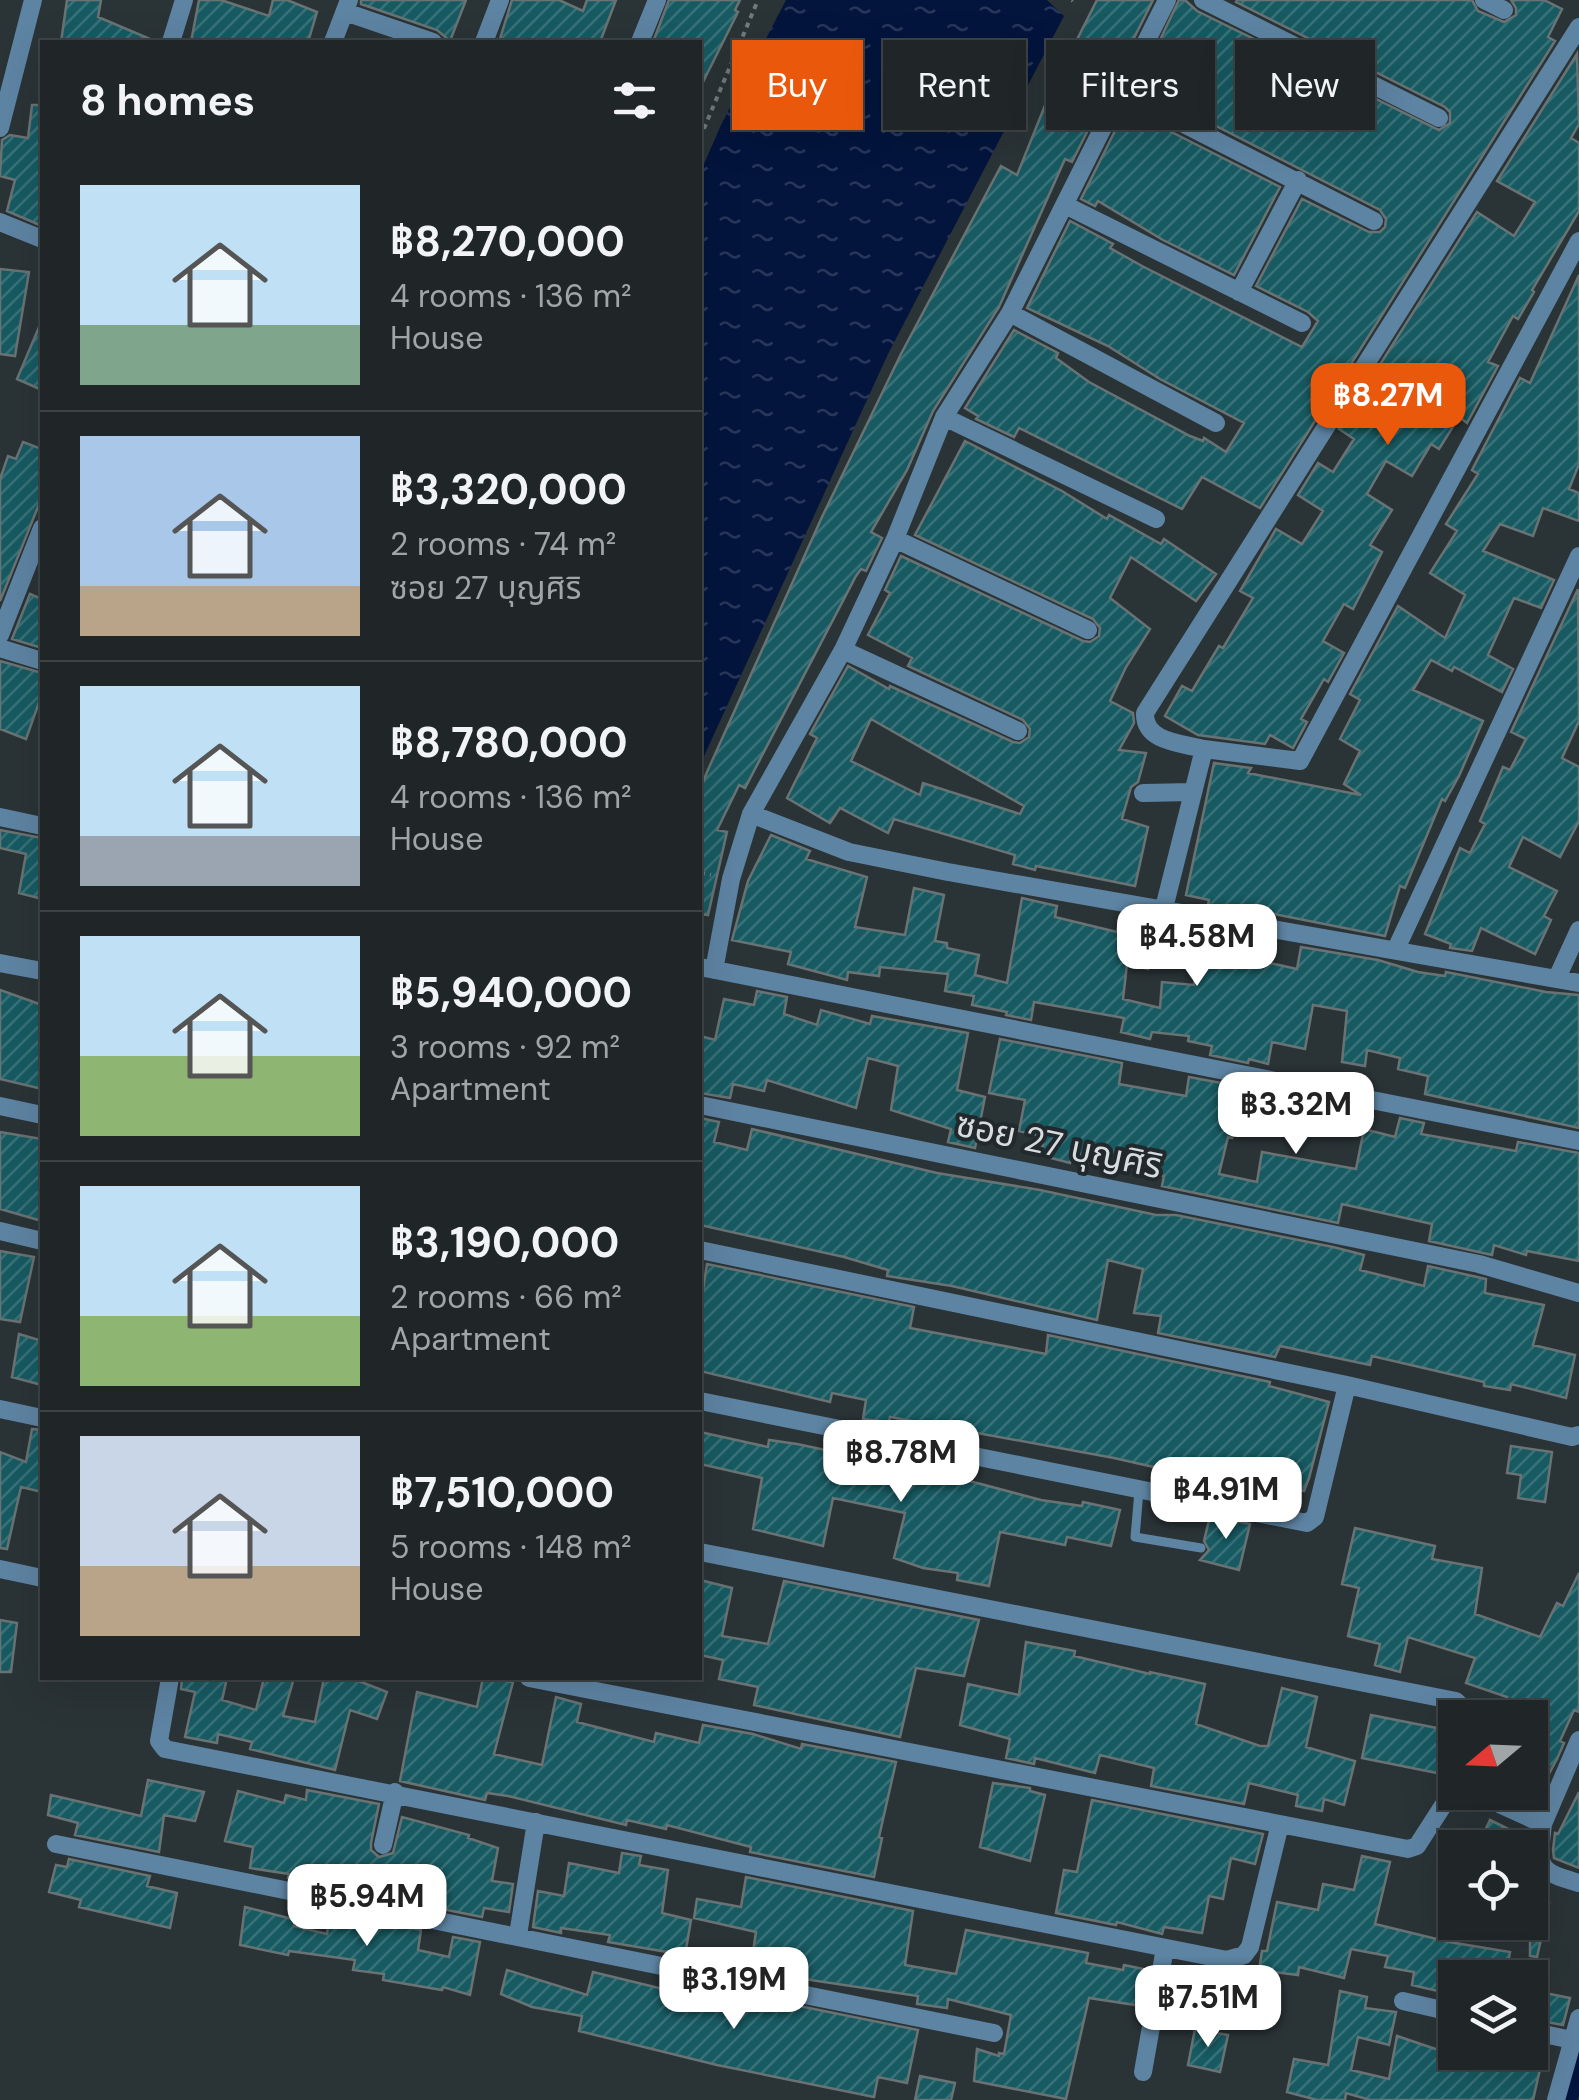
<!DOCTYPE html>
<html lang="en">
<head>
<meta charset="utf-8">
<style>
  body { margin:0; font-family:"DM Sans","Noto Sans Thai",sans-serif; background:#282e30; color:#f1f3f6; height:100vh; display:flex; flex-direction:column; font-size:38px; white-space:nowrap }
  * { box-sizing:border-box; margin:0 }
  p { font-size:32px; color:#a2a5a8 }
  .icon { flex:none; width:55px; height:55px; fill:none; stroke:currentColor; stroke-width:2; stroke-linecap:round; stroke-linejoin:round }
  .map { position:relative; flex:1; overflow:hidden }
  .sheet { position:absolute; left:40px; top:40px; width:662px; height:1640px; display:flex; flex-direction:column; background:#202628; border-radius:0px; box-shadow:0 10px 40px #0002,0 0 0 2px #3d4345 }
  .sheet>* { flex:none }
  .top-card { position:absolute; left:732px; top:40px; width:695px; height:90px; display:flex; gap:20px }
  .needle { width:65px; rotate:251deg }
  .controls { position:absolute; left:1438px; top:1700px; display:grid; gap:20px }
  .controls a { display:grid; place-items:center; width:110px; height:110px; border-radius:0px; background:#202628; box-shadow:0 10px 40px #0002,0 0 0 2px #3d4345; font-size:50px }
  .price { position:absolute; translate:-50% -85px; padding:0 22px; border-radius:20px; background:#fff; color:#222; font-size:32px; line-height:65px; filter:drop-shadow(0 2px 5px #0008) }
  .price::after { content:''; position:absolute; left:50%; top:60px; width:30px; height:22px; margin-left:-15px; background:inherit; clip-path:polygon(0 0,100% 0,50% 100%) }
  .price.on { background:#ea580c; color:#fff }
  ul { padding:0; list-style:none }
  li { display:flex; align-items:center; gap:30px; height:250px; padding:0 40px }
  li+li { border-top:2px solid #3d4345 }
  li span { display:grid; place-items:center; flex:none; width:280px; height:200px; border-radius:0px; color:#555 }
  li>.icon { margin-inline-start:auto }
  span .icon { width:120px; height:120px; fill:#fffc; stroke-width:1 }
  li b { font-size:42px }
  h2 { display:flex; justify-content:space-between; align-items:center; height:120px; padding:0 40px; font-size:42px }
  .tag { padding:0 35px; border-radius:0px; background:#202628; box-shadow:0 10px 40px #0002,0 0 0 2px #3d4345; font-size:35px; line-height:90px }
  .tag.on { background:#ea580c; color:#fff }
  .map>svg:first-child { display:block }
  .water { fill:url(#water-ripples) }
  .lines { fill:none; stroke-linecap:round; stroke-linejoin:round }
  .canal { stroke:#03153d; stroke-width:22 }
  .building { fill:url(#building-hatch); stroke:#697374; stroke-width:2.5; fill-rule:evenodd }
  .path { stroke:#737a7d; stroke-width:4; stroke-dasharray:5 5; stroke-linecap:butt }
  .lane { stroke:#5e84a3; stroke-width:9 }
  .street { stroke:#5e84a3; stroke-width:18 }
  .labels { text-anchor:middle; stroke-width:8; stroke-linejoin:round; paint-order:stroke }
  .street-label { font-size:35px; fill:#d7dcde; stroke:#21292c }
</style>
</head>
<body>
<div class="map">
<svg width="1579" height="2100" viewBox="0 0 1579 2100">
  <defs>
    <pattern id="water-ripples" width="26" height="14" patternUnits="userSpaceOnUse" patternTransform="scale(2.5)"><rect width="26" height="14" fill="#03153d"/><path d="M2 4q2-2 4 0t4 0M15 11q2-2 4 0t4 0" fill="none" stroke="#273659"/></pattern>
    <pattern id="building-hatch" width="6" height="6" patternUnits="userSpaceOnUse" patternTransform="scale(2.5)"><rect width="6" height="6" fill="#175a62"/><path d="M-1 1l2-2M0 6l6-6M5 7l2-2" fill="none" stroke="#387178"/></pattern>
  </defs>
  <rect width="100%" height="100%" fill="#2a3336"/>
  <path class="water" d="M786 0H1047L1064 16 888 354 700 765V173L721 125Z"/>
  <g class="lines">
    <path class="canal" d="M1566 2100 1579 2061"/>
  </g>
  <path class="building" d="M67 0H101L98 17 157 42H61Z
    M199 0H221L269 16 273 0H287L317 12 308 42H191Z
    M361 0H466L450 41 437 30 361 4Z
    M512 0H559L583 11 587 0H616L600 42H499Z
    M669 0H740L735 10 738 12 700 88V42H653Z
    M1097 0H1153L1072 162 1065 159 999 307 933 411 907 470 871 532 882 538 866 571 861 569 856 576 745 788 739 785 717 830 727 832 708 915 700 914V790L707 772 822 517 901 354 1001 166 1017 175 1050 93Z
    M1179 0H1185L1197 11 1439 130 1450 123V112L1445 107 1236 2 1237 0H1472L1478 11 1504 22 1516 15V8L1511 0H1544L1562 9 1548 37 1555 41 1260 508 1202 477 1182 509 1019 428 1014 437 976 419 978 416 965 408 1014 330 1058 353 1056 358 1089 382 1190 436 1203 441 1204 438 1226 452 1244 423 1160 379 1108 346 1027 308 1070 221 1104 239 1113 244 1110 248 1142 266 1302 347 1318 321 1308 312 1256 286 1302 199 1369 232H1380L1385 227 1386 219 1380 210 1138 86Z
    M1577 54 1579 124 1571 138 1579 143V211L1532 290 1534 292 1518 319 1513 316 1488 362 1498 366 1467 423 1459 417 1439 449 1431 444 1412 476 1386 461 1367 494 1392 510 1370 545 1382 552 1353 609 1344 604 1323 641 1344 653 1328 682 1324 679 1301 719 1307 722 1293 748 1270 735 1265 744 1198 735 1165 716 1182 686 1192 691 1219 646 1223 648 1253 598 1240 591 1276 529 1302 544 1323 511 1298 495 1318 463 1333 472 1354 439 1339 429 1477 212 1514 236 1535 202 1497 181Z
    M32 105H42V226L7 211 15 180 0 176 2 140 10 135 28 138Z
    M1126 109 1280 187 1234 275 1163 240 1098 201 1095 206 1081 199Z
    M0 269 29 272 15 356 0 354Z
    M1579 275V464L1569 489 1579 493V521L1543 508 1533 536 1500 524 1483 551 1554 580 1541 608 1514 598 1488 655 1513 669 1502 692 1454 667 1452 671 1431 660 1413 690 1483 721 1459 776 1445 801 1442 799 1405 888 1400 886 1385 936 1238 907V910L1208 905 1209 900 1186 895 1214 763 1251 768 1248 773 1361 795 1344 784 1360 751 1340 739 1360 700 1350 694 1398 606 1445 638 1465 595 1430 573 1457 531 1446 524 1478 474 1472 470 1520 378 1530 383Z
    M42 320V390L17 379Z
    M965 441 1062 491 1107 519 1109 515 1161 544 1164 539 1216 574 1196 601 1131 557 1110 598 1150 629 1126 667 1110 701 1133 713 1134 723 1119 750 1146 753 1138 782 1131 787 1122 819 1148 827 1135 886 1036 866 1035 870 1013 864 1015 855 894 819 888 833 840 808 830 823 787 798 817 738 810 734 848 666 889 689 890 686 1013 742 1020 743 1029 737 1030 729 1023 720 908 666 912 658 868 635 890 593 885 590 901 556 1083 641 1090 642 1099 636 1100 628 1093 619 915 535ZM871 719 1024 806 1020 814 923 783 920 795 851 761Z
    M23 442 42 449V497L0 601V479L8 456 16 459Z
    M1578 589 1579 721 1562 758 1579 767V821L1560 857 1523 837 1509 867 1557 891 1544 916 1551 920 1535 954 1481 928 1472 951 1450 948 1451 944 1425 934 1460 848 1470 853 1485 824 1480 821 1503 767 1510 770 1526 739 1511 732Z
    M30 594 42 599V648L12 639Z
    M0 661 42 673V694L26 739 0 729Z
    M0 830 42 838V899L19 893 26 854 0 848Z
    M771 835 810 851 806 859 867 877 855 927 905 935 914 888 944 895 935 941 947 943V948L979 955 975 975 1007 983 1022 898 1057 906 1055 917 1117 932 1120 915 1157 922 1148 969 1127 964 1123 999 1160 1008 1162 982 1194 985 1204 930 1233 935 1229 954 1297 969 1301 947 1378 960 1418 972 1445 976 1446 972 1546 992 1579 995V1128L1425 1094 1428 1076 1398 1069 1400 1058 1367 1050 1365 1066 1342 1062 1347 1011 1313 1005 1305 1049 1272 1042 1268 1064 1249 1059 1248 1063 1210 1055 1212 1046 1188 1041 1189 1036 1152 1032 1150 1039 1121 1032 1124 1018 1034 1002 1031 1020 1006 1015 1007 1012 972 1005 974 996 945 991 948 974 880 967 879 976 848 972 847 980 788 964 791 952 732 940 748 881Z
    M0 990 42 1005V1089L0 1079Z
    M757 991 787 997 784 1014 817 1025 821 1010 870 1024 872 1016 968 1033 957 1090 985 1097 975 1148 948 1142 951 1129 891 1110 898 1066 868 1058 856 1108 767 1080 764 1091 733 1084 730 1098 700 1093V1036L715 1040 724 999 754 1005Z
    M1000 1039 1122 1063 1119 1084 1186 1096 1189 1077 1243 1087 1232 1138 1228 1137 1219 1174 1257 1182 1262 1152 1356 1169 1364 1129 1395 1137 1400 1118 1424 1123 1421 1134 1516 1151 1518 1142 1579 1153V1261L1527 1251 1526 1255 1494 1245 1492 1255 1429 1241 1432 1224 1342 1204 1338 1223 1162 1186 1164 1176 1143 1173 1144 1169 1100 1162 1099 1165 1071 1159 1070 1163 1040 1155 1045 1137 1019 1131 1025 1100 989 1093Z
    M1284 1095 1302 1099 1298 1121 1280 1117Z
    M700 1118 719 1122 714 1142 747 1150 752 1129 937 1173 1040 1190 1156 1215H1176L1333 1247 1364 1255 1360 1270 1424 1286 1428 1266 1486 1279 1485 1293 1544 1305 1533 1345 1575 1355 1566 1398 1511 1384 1510 1390 1484 1386V1382L1372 1356 1370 1365 1280 1346 1275 1357 1158 1333 1161 1316 1134 1313 1143 1269 1108 1260 1097 1320 952 1286 887 1276 888 1270 844 1257 700 1225Z
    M0 1132 42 1139V1221L0 1209Z
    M0 1251 34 1257 20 1322 0 1319Z
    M707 1264 914 1307 910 1328 1046 1354 1048 1335 1270 1382 1269 1386 1329 1402 1309 1478 1304 1491 1299 1490 1295 1505 1256 1497 1255 1500 1216 1492 1217 1485 1180 1473 1114 1458 890 1417 889 1422 863 1419 866 1400 832 1393 830 1402 700 1371V1309Z
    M19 1334 42 1341V1385L12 1377Z
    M32 1429 42 1430V1492L21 1487 7 1549 0 1548V1452L26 1462Z
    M700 1432 768 1447 769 1440 797 1444 962 1479 1041 1500 1082 1506 1083 1502 1120 1510 1111 1546 1067 1537 1065 1545 1000 1532 989 1586 957 1580 958 1573 923 1568 894 1558 905 1513 833 1498 823 1546 753 1529 762 1478 700 1464Z
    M1511 1446 1552 1452 1545 1502 1518 1498 1521 1475 1507 1473Z
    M1210 1516 1250 1524 1239 1570 1200 1560 1209 1550 1204 1541Z
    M1355 1528 1435 1546 1432 1559 1482 1568 1475 1614 1540 1637 1557 1603 1563 1606 1579 1573V1712L1574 1710 1560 1741 1564 1743 1557 1759 1532 1805 1530 1718H1498L1507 1697 1466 1683 1475 1658 1408 1637 1400 1672 1375 1665 1380 1644 1348 1636 1359 1588 1342 1584Z
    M700 1580 732 1588 722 1636 768 1644 784 1581 979 1620 964 1676 916 1668 900 1737 754 1705 758 1687 719 1679 723 1660 700 1655Z
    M0 1620 17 1623 11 1672H0Z
    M1026 1642 1075 1651 1074 1656 1150 1674V1672L1205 1684 1196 1724 1260 1746H1268L1282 1688 1317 1697 1306 1747 1355 1761 1344 1805 1324 1799 1322 1811 1296 1806 1298 1795 1249 1783 1244 1804 1151 1786 1154 1768 1100 1755 1095 1773 1035 1758 1034 1764 1006 1758 1010 1739 960 1725 968 1684 1019 1695Z
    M182 1678H227L222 1700 256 1710 264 1678H294L283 1716 315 1722 324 1678H357L356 1680 387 1692 377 1719 350 1710 335 1770 250 1749 252 1742 218 1734 217 1743 185 1737 195 1692 181 1689Z
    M483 1678 513 1682 494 1754 542 1765 556 1697 581 1704 577 1722 654 1742 656 1733 699 1743 703 1725 753 1734 801 1749 802 1744 896 1762 879 1837 882 1838 874 1877 750 1852 751 1847 667 1825 666 1829 627 1820 626 1825 508 1796 487 1793 485 1800 400 1781 417 1692 477 1707Z
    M1371 1715 1452 1731 1442 1774 1362 1758Z
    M148 1780 204 1792 195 1821 164 1815 159 1852 75 1835 78 1823 48 1815 51 1795 141 1816Z
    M993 1783 1030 1788V1791L1045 1795 1030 1861 980 1847Z
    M307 1790 379 1804 371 1843V1850L379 1857 393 1853 402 1817 469 1835 468 1838 498 1848 492 1881 513 1884 509 1912 484 1908 482 1917 288 1878 289 1874 250 1868 253 1847 225 1841 238 1791 284 1803 286 1795 306 1800Z
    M1579 1792V1868L1554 1858 1553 1850 1555 1833 1558 1834Z
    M1092 1800 1263 1834 1255 1864 1231 1858 1223 1899 1209 1896 1202 1933 1164 1927 1162 1934 1117 1922 1116 1925 1056 1913 1064 1870 1077 1872Z
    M1490 1820 1521 1835 1515 1848H1477Z
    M622 1853 641 1856 639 1865 668 1870 662 1913 691 1920 685 1955 608 1942 610 1935 561 1928V1933L533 1927 538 1891 564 1896 569 1863 619 1873Z
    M1362 1856 1390 1862 1375 1924 1449 1942 1510 1952 1505 1978H1455V1995L1412 1985 1414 1972 1385 1967 1388 1956 1351 1949 1344 1978 1299 1967 1298 1975 1259 1970 1262 1951H1267L1277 1902 1318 1910 1323 1884 1354 1890Z
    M69 1859 150 1876 147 1886 177 1893 170 1928 79 1907 81 1900 49 1892 56 1865 67 1867Z
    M746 1877 913 1911 905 1965 956 1974 966 1930 1088 1953 1086 1963 1123 1970 1124 1965 1148 1970 1142 2006 1089 1998 1066 2099 974 2081 977 2049 999 2056V2053L1004 2054 1011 2015 948 1999 947 2008 917 2004 918 1996 750 1971 756 1932 694 1918 697 1899 741 1907Z
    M1530 1899 1549 1903 1537 1957 1530 1956V1939L1488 1929V1922H1530Z
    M245 1907 296 1920 294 1926 327 1934 330 1912 421 1930 418 1950 449 1957 453 1937 480 1942 470 1995 443 1987 442 1990 383 1980 384 1974 353 1970 355 1960 289 1951 288 1955 240 1945Z
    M507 1970 587 1995 593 1972 737 2007 740 1994 918 2030 907 2083 878 2077 874 2097 717 2065 579 2031 582 2016 532 2007 501 1994Z
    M1174 1970 1216 1976 1212 2012 1167 2006Z
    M1530 1990 1570 1998 1563 2025 1530 2019Z
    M1340 1991 1367 1997 1365 2008 1396 2012 1389 2045 1358 2037 1351 2070 1389 2079 1397 2036 1489 2067 1492 2052H1530V2044L1545 2047 1533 2100H1370L1346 2093 1345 2100H1317L1287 2092 1294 2059 1328 2065Z
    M1195 2029 1228 2035 1220 2072 1188 2065Z
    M920 2076 955 2083 951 2100H915Z"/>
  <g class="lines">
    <path class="path" d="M1072 0 1073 1
      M700 138 758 0
      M700 873 711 875"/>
    <path class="lane" d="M1139 1491 1135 1537 1201 1548"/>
    <path class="street" d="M1203 0 1439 118
      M1484 0 1504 10
      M345 12 433 42
      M171 42 184 0
      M333 42 349 0
      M484 42 500 0
      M640 42 657 0
      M1119 91 1374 221
      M0 128 33 0
      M1065 205 1302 323
      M0 222 42 239
      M1239 292 1298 180
      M1010 313 1216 423
      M944 417 1156 519
      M895 539 1088 630
      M0 635 42 528
      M0 648 42 661
      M843 650 1018 731
      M1204 749C1181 743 1144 742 1145 713L1579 27
      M1143 793 1193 792
      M751 814 849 852 948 872 1579 983
      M0 817 42 826
      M1164 908 1204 749 1300 761 1579 241
      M1396 949 1579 556
      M0 963 42 971
      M700 967 1579 1141
      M714 970 731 879 751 814 843 650 895 539 944 417 1010 313 1167 0
      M1557 978 1579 930
      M700 1105 1479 1264 1579 1293
      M0 1106 42 1115
      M0 1231 42 1241
      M700 1250 1347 1385 1572 1437 1579 1435
      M700 1401 1307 1523 1315 1517 1347 1385
      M0 1409 42 1418
      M700 1552 1456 1701 1466 1711 1467 1718
      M0 1569 42 1578
      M170 1678 159 1741 165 1749 1227 1960 1244 1955 1250 1947 1280 1824
      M529 1678 1408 1849 1417 1846 1455 1787
      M1473 1792 1543 1824C1538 1867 1536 1871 1579 1883
      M1543 1824 1579 1740
      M56 1844 994 2033
      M383 1845 395 1792
      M518 1935 536 1822
      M1403 2001 1455 2013
      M1530 2031 1572 2040
      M1143 2072 1165 1948
      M1556 2100 1579 2018"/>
  </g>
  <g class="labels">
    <g class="street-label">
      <text transform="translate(1059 1145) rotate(12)" y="12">ซอย 27 บุญศิริ</text>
    </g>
  </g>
</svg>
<div class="controls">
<a><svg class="needle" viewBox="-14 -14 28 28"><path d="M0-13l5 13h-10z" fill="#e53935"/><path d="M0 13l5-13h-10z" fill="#a2a5a8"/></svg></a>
<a><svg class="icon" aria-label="locate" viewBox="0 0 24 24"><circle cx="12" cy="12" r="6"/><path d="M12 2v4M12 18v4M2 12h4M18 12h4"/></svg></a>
<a><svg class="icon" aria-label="layers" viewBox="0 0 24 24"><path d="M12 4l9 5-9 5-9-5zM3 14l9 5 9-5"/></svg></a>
</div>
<b class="price on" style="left:1388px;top:448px">฿8.27M</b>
<b class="price" style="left:1197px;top:989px">฿4.58M</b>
<b class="price" style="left:1296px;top:1157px">฿3.32M</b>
<b class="price" style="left:901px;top:1505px">฿8.78M</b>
<b class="price" style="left:1226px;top:1542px">฿4.91M</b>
<b class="price" style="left:367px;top:1949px">฿5.94M</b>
<b class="price" style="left:734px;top:2032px">฿3.19M</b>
<b class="price" style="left:1208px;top:2050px">฿7.51M</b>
<div class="top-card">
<a class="tag on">Buy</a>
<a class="tag">Rent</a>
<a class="tag">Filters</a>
<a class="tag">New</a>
</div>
<section class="sheet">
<h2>8 homes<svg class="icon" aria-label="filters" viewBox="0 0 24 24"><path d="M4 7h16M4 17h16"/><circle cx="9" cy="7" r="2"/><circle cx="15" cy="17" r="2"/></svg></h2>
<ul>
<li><span style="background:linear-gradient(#bfe0f5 70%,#7fa58c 0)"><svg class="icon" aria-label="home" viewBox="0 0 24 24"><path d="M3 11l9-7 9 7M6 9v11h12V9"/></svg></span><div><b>฿8,270,000</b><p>4 rooms · 136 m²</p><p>House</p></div></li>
<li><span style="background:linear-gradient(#a9c7e8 75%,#b9a48a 0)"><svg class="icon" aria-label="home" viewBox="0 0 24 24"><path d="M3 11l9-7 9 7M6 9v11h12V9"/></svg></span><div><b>฿3,320,000</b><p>2 rooms · 74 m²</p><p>ซอย 27 บุญศิริ</p></div></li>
<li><span style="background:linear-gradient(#bfe0f5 75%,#9aa5b1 0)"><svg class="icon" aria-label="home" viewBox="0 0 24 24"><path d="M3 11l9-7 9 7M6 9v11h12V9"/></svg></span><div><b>฿8,780,000</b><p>4 rooms · 136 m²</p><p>House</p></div></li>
<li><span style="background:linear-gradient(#bfe0f5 60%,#8fb573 0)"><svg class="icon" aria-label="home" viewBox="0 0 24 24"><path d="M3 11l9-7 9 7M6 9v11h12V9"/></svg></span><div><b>฿5,940,000</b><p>3 rooms · 92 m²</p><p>Apartment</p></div></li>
<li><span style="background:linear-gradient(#bfe0f5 65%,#8fb573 0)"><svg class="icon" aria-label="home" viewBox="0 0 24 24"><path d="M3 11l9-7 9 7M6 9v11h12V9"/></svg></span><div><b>฿3,190,000</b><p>2 rooms · 66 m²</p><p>Apartment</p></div></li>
<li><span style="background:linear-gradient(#c9d6e8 65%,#b9a48a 0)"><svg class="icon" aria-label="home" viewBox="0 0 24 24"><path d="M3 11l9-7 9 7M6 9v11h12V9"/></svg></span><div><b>฿7,510,000</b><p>5 rooms · 148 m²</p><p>House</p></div></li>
</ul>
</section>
</div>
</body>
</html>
